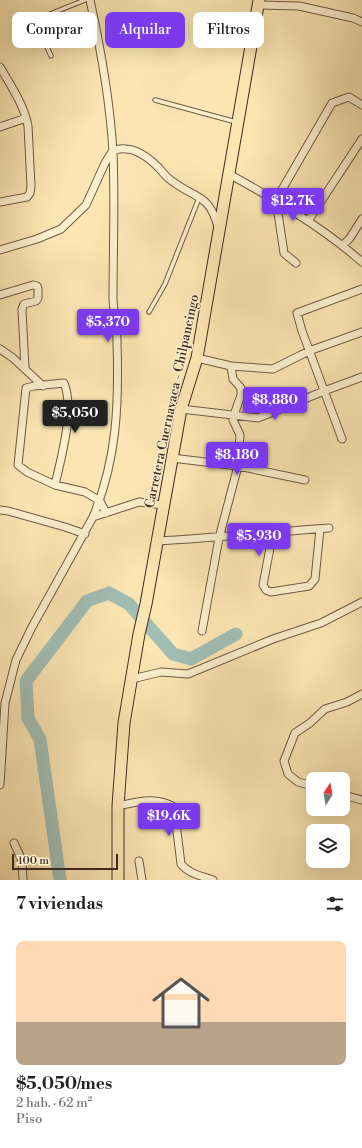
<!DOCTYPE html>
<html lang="es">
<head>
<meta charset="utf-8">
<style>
  body { margin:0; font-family:"Libre Bodoni",serif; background:#f6f6f6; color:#222; height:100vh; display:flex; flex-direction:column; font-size:15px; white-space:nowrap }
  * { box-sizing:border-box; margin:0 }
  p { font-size:13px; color:#767676 }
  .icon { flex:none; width:22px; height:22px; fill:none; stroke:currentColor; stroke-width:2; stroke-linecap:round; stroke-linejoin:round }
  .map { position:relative; height:880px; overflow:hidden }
  .sheet { display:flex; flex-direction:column; background:#fff; flex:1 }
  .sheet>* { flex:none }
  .guide { position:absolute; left:12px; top:12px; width:338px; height:36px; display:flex; gap:8px }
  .needle { width:26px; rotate:11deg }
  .buttons { position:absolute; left:306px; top:772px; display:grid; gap:8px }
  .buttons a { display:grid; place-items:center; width:44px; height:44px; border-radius:8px; background:#fff; box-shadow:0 4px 16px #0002; font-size:20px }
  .scale { position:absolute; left:12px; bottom:10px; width:106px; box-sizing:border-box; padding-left:4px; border:2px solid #402a21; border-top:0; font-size:11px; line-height:14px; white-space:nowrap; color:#402a21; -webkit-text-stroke:3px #fcefce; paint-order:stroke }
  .price { position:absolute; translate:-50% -34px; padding:0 9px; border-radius:4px; background:#7c3aed; color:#fff; font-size:13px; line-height:26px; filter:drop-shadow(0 1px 2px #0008) }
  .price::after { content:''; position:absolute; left:50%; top:24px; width:12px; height:9px; margin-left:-6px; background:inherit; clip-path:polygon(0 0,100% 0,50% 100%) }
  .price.active { background:#222; color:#fff }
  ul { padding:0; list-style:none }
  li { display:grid; align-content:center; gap:8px; height:212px; padding:0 16px }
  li+li { border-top:1px solid #e0e0e0 }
  li span { display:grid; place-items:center; height:124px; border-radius:8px; color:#555 }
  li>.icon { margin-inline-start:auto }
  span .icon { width:72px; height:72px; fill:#fffc; stroke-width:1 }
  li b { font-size:17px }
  h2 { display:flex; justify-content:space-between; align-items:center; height:48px; padding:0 16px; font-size:17px }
  .chip { padding:0 14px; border-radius:8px; background:#fff; box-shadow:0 4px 16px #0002; font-size:14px; line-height:36px }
  .chip.active { background:#7c3aed; color:#fff }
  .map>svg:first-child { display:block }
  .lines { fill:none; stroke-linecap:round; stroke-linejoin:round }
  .river { stroke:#a1beb5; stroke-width:13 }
  .service-casing { stroke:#6f5946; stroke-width:5.5 }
  .minor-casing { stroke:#6f5946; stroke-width:9 }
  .primary-casing { stroke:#402a21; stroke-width:13 }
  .service { stroke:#fcefce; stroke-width:3.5 }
  .minor { stroke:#fcefce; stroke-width:7 }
  .primary { stroke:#fbe6b3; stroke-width:11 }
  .labels { text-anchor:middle; stroke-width:3; stroke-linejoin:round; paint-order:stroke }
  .street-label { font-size:13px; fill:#402a21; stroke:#fcefce }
</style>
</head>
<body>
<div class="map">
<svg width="362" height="880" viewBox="0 0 362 880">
  <rect width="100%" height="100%" fill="#fbe6b3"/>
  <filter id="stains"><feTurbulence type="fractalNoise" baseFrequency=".005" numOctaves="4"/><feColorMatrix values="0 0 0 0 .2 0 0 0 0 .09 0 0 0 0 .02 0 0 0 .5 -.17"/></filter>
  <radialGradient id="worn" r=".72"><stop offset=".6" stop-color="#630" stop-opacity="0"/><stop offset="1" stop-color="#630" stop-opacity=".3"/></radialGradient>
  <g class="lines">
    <path class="river" d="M60 880 40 739 28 718 26 681 87 601 109 593 129 604 173 654 191 659 236 634"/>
    <defs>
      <path id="service" d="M51 56 35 20 85 0
        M155 100 236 122
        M149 312 165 284 199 198"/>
      <path id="minor" d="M259 5 299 6 353 18 362 22
        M0 67C11 86 24 105 28 126L31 186 30 193 27 197 0 202
        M0 127 26 118
        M229 174C276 200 322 227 362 262
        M308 221 362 139
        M343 245 350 238 362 219
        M0 250 37 239 61 229 86 205 105 163 113 150C116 150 121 148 125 149 138 149 150 159 159 168 163 173 167 178 172 181 195 199 209 193 218 227
        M296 263 284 253 276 200 332 103 349 97 362 105
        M0 295 33 285 37 286 38 288V298L36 301 24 304 22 309 25 369
        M0 349 13 358 43 386
        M197 358 231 366 233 379 241 388V395L234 415 233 420 240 435 238 466 219 538 202 631
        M231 366 273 369 309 351 362 332
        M181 409 258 418 324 391 362 377
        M342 439 302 331 297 313 362 289
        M172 458 238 466 305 480
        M55 485C61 458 75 410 64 383L34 386 26 388 18 465 27 472 55 485 85 492 100 501 106 513
        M0 510 8 511 65 527 85 534
        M93 517 139 502 163 505
        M273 532 263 585 266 590 271 592 309 586 315 579 320 529
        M157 541C214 538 271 532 329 528
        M132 679 161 672 188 674 273 639 321 623 362 602
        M0 785 5 703 16 660 32 627 93 517C117 459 119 405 117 342 117 328 114 314 113 300 113 251 115 201 113 152 110 101 101 50 90 0
        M313 786 298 782 288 774 284 761 295 733 310 723 325 709 347 702 362 694
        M343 795 362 800
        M118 806C137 802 156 796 174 807L181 864C189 874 202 876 213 880
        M14 843 22 860 23 880
        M139 861 142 880"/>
      <path id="primary" d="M118 880V806L124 723 139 634 146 604 181 409 197 358 259 0"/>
    </defs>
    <use href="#service" class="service-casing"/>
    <use href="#minor" class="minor-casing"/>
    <use href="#primary" class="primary-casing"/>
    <use href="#service" class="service"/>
    <use href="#minor" class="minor"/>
    <use href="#primary" class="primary"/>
  </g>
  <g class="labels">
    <g class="street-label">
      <text transform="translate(171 401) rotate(-78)" y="5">Carretera Cuernavaca - Chilpancingo</text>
    </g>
  </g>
  <rect width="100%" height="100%" filter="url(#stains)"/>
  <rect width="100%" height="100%" fill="url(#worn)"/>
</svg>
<div class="buttons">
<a><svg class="needle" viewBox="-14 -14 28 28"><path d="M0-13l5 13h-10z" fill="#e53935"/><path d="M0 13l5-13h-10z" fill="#767676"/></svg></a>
<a><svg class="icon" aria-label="layers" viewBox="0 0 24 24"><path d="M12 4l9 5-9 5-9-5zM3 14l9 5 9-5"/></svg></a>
</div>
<div class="scale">100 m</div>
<b class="price" style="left:293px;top:222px">$12.7K</b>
<b class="price" style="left:108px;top:343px">$5,370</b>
<b class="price" style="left:275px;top:421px">$8,880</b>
<b class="price active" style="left:75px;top:434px">$5,050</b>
<b class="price" style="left:237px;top:476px">$8,180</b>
<b class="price" style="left:259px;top:557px">$5,930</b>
<b class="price" style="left:169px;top:837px">$19.6K</b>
<div class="guide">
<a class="chip">Comprar</a>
<a class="chip active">Alquilar</a>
<a class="chip">Filtros</a>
</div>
</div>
<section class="sheet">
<h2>7 viviendas<svg class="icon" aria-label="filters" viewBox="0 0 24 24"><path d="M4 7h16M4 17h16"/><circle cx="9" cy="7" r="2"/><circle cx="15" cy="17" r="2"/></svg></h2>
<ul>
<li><span style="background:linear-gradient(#ffd9b3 65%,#b9a48a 0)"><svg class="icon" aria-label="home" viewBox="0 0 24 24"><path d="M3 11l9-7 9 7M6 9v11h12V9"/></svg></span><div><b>$5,050/mes</b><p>2 hab. · 62 m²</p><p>Piso</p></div></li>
</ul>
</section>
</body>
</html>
